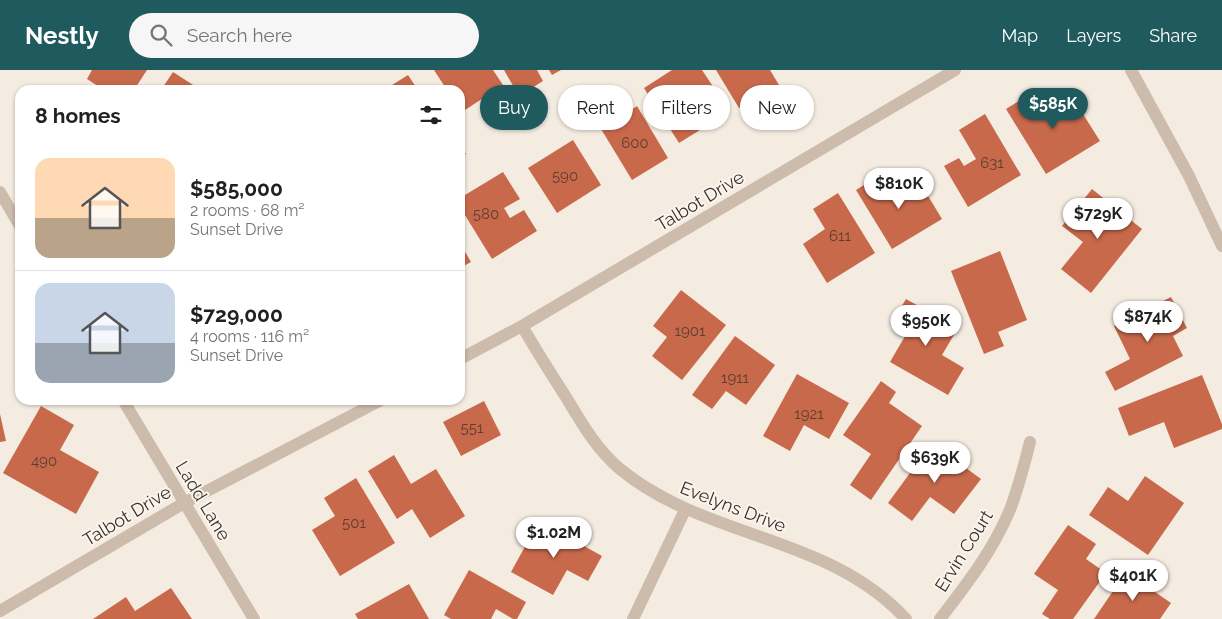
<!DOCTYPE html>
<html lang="en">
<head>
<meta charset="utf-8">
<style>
  body { margin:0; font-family:Raleway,sans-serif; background:#f6f6f6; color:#202124; height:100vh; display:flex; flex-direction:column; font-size:19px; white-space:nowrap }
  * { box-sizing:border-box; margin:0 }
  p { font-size:16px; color:#757577 }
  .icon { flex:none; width:28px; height:28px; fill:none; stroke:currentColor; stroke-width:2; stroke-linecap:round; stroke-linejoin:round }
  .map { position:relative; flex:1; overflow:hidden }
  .panel { position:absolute; left:15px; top:15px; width:450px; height:320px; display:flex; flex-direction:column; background:#fff; border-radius:15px; box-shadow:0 1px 4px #0004 }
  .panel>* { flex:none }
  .guide { position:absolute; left:480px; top:15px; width:475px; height:45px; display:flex; gap:10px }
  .price { position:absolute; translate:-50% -42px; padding:0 11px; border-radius:18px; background:#fff; color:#222; font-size:16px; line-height:32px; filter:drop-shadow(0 1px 2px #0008) }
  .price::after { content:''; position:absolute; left:50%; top:30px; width:15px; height:11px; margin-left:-8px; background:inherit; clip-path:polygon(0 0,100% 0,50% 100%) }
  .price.current { background:#1f5a5e; color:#fff }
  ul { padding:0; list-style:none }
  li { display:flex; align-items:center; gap:15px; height:125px; padding:0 20px }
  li+li { border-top:1px solid #e0e0e0 }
  li span { display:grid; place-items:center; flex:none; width:140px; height:100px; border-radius:15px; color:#555 }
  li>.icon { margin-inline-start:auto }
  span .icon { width:60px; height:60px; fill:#fffc; stroke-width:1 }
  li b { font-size:21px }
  h2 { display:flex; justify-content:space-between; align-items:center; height:60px; padding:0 20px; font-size:21px }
  .pill { padding:0 18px; border-radius:22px; background:#fff; box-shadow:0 1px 4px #0004; font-size:18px; line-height:45px }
  .pill.current { background:#1f5a5e; color:#fff }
  header { display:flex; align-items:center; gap:30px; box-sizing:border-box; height:70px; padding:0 25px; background:#1f5a5e; color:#fff }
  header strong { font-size:24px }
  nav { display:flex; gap:28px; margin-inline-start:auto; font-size:18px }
  .search { width:350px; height:45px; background:#f6f6f6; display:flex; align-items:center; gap:12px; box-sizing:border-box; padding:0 18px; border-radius:28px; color:#757577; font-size:19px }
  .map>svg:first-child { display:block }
  .building { fill:#c8694b }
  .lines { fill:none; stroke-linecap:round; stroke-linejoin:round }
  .minor { stroke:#cdbbac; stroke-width:12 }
  .labels { text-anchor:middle; stroke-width:4; stroke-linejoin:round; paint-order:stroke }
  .number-label { font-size:15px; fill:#5e3e33 }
  .street-label { font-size:18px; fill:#3b302b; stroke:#fbf5ee }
</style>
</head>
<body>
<header>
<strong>Nestly</strong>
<div class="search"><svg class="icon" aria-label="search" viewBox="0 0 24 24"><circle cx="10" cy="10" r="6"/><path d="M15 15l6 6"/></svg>Search here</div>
<nav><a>Map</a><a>Layers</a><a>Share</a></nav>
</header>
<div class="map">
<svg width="1222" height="549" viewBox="0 0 1222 549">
  <rect width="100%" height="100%" fill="#f4ebe1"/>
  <path class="building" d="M92 0H147L134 20H104L87 9Z
    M434 0H493L503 15 462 42 460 39V20H447Z
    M504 0H537L543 11 519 26Z
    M549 0H561L552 5Z
    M672 0H702L716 21 699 31 713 52 679 73 644 18Z
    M716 0H770L779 15 739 38Z
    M173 2 201 20H161Z
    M408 5 418 20H384Z
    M1036 20 1048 39 1071 25 1100 71 1046 104 1006 39Z
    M585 22 598 43 578 55 565 35Z
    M637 36 668 88 632 110 601 59Z
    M985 44 1021 105 968 137 944 96 959 88 964 96 976 89 959 60Z
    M573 70 601 115 557 143 528 98Z
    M460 75 466 84 460 87Z
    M503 102 520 129 504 138 510 148 524 140 537 161 492 189 460 137V128Z
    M880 105 893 127 919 111 942 149 892 179 856 120Z
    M1092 119 1142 159 1091 223 1061 199 1083 172 1062 156Z
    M838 123 875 183 827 213 803 174 825 159 813 139Z
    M460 173 471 192 460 198Z
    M1000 181 1027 250 998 262 1004 276 984 284 951 201Z
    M681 220 726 255 682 310 652 286 667 267 653 256Z
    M1171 227 1187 258 1173 266 1183 286 1115 321 1105 302 1130 289 1114 256Z
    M906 229 958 258 942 285 964 298 948 325 890 292 908 261 892 252Z
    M735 266 775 295 746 335 726 321 712 339 692 325Z
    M797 304 849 333 829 369 804 355 790 381 763 366Z
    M1202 305 1222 354V359L1174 378 1164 352 1129 366 1118 338Z
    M881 311 896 322 889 333 922 356 871 430 850 415 871 384 843 365Z
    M484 331 501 365 461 386 443 352Z
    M41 336 74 355 60 380 99 402 76 444 3 403Z
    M0 344 6 371 0 372Z
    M932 373 981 409 954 444 930 427 912 451 888 433Z
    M394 385 411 414 436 399 465 446 430 468 412 439 397 449 368 401Z
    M1145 406 1184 433 1148 485 1089 445 1108 417 1128 431Z
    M356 408 395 473 340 506 312 460 335 446 324 428Z
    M539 451 602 486 588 511 567 500 553 525 511 502Z
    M1068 455 1096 474 1086 489 1106 503 1073 549H1050L1042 544 1058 520 1034 504Z
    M469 500 526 532 517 549H513L496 539 491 549H451L444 545Z
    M1126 502 1171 533 1160 549H1094Z
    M409 514 429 549H358L355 544Z
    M171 518 192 549H93L126 527 135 541Z"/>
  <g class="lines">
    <path class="minor" d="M1131 0 1189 106 1222 176
      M0 122 20 156
      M522 256C536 280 551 304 566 327 581 352 597 380 620 399 706 470 828 464 906 549
      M460 289 522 256 955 0
      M123 330 254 549
      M0 541 184 433 381 330
      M633 549 685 440
      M940 549C966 515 992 482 1009 442 1018 420 1024 395 1030 372"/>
  </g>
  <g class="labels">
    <g class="number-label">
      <text x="635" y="78">600</text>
      <text x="992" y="98">631</text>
      <text x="565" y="111">590</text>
      <text x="486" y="149">580</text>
      <text x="840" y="171">611</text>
      <text x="690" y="266">1901</text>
      <text x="735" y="313">1911</text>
      <text x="809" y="349">1921</text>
      <text x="472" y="363">551</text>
      <text x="44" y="396">490</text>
      <text x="354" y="458">501</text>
    </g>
    <g class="street-label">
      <text transform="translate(700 131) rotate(-31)" y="6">Talbot Drive</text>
      <text transform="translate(203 431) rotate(59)" y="6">Ladd Lane</text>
      <text transform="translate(733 437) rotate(21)" y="6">Evelyns Drive</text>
      <text transform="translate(127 446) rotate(-31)" y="6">Talbot Drive</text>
      <text transform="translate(964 481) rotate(-58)" y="6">Ervin Court</text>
    </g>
  </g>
</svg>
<b class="price current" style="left:1053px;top:60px">$585K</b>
<b class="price" style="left:899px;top:140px">$810K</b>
<b class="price" style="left:1098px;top:170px">$729K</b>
<b class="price" style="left:1148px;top:273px">$874K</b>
<b class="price" style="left:926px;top:277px">$950K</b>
<b class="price" style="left:935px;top:414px">$639K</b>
<b class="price" style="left:554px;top:489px">$1.02M</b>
<b class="price" style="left:1133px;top:532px">$401K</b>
<div class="guide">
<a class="pill current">Buy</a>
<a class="pill">Rent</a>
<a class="pill">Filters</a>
<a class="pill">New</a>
</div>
<section class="panel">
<h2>8 homes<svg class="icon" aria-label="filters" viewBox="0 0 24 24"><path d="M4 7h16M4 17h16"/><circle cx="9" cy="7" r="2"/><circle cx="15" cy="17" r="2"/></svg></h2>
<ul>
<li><span style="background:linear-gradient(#ffd9b3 60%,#b9a48a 0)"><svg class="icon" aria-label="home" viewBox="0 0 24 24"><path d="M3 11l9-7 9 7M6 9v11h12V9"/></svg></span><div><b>$585,000</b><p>2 rooms · 68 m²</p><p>Sunset Drive</p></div></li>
<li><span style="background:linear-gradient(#c9d6e8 60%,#9aa5b1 0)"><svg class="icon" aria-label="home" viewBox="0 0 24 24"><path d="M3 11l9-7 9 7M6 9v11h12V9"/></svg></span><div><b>$729,000</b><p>4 rooms · 116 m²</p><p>Sunset Drive</p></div></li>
</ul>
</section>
</div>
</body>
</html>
